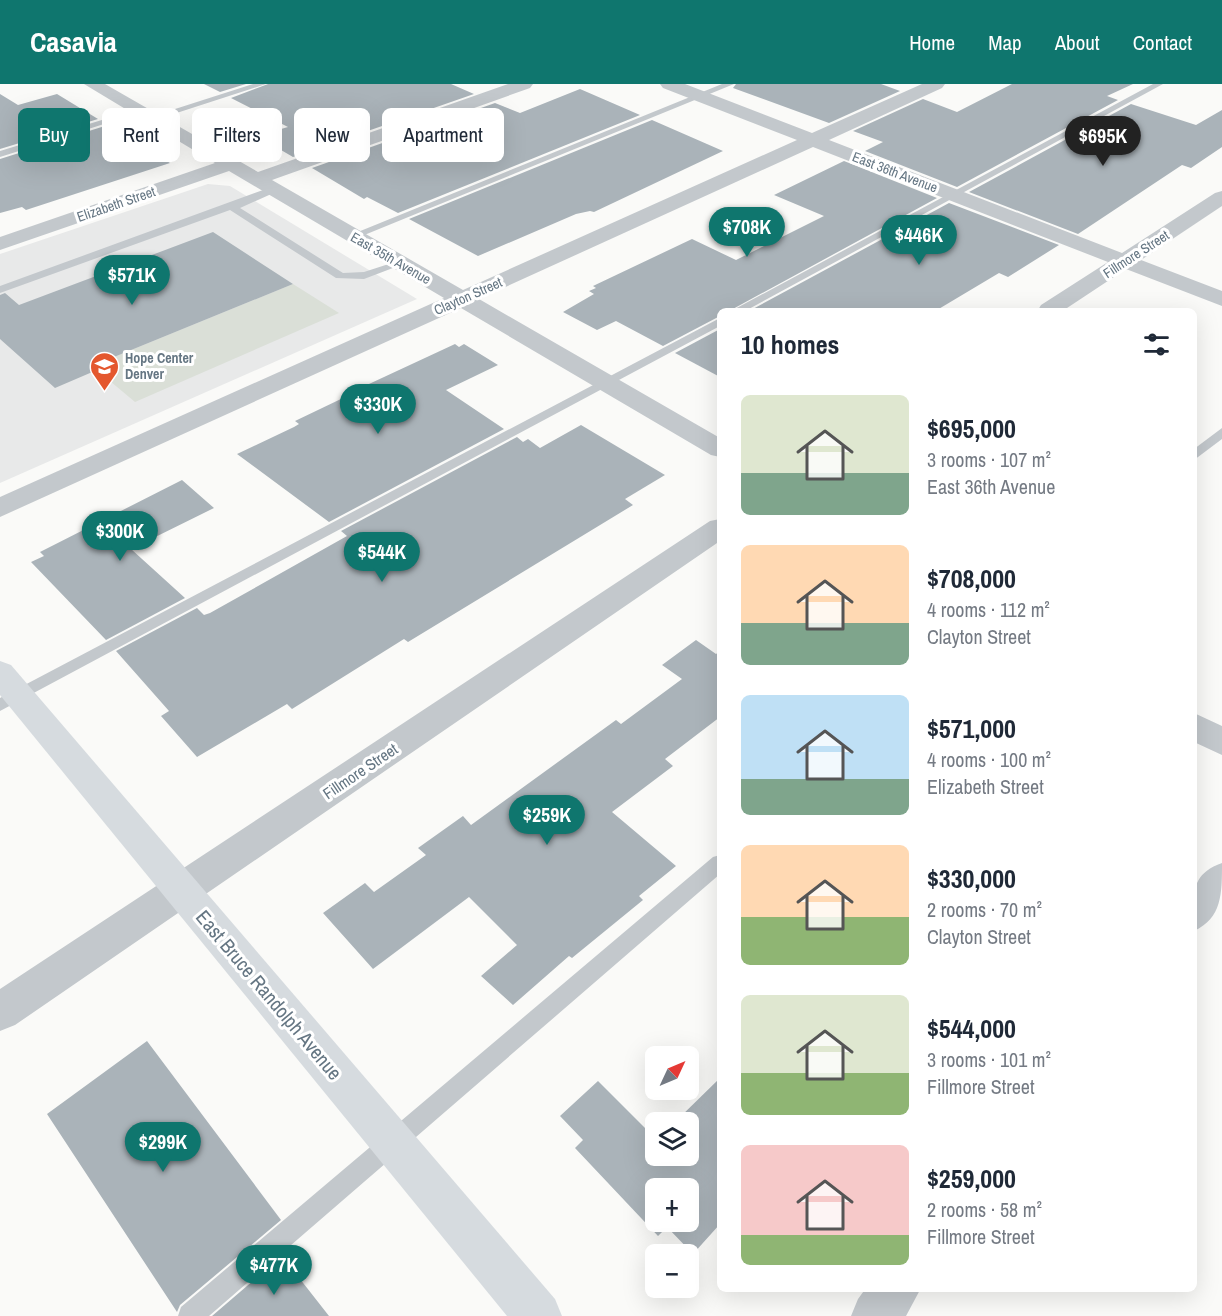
<!DOCTYPE html>
<html lang="en">
<head>
<meta charset="utf-8">
<style>
  body { margin:0; font-family:"Archivo Narrow",sans-serif; background:#f6f6f7; color:#1f2937; height:100vh; display:flex; flex-direction:column; font-size:22px; white-space:nowrap }
  * { box-sizing:border-box; margin:0 }
  p { font-size:20px; color:#747a83 }
  .icon { flex:none; width:33px; height:33px; fill:none; stroke:currentColor; stroke-width:2; stroke-linecap:round; stroke-linejoin:round }
  .map { position:relative; flex:1; overflow:hidden }
  .panel { position:absolute; left:717px; top:224px; width:480px; height:984px; display:flex; flex-direction:column; background:#fff; border-radius:9px; box-shadow:0 6px 24px #0002 }
  .panel>* { flex:none }
  .top-card { position:absolute; left:18px; top:24px; width:570px; height:54px; display:flex; gap:12px }
  .needle { width:39px; rotate:46deg }
  .buttons { position:absolute; left:645px; top:962px; display:grid; gap:12px }
  .buttons a { display:grid; place-items:center; width:54px; height:54px; border-radius:9px; background:#fff; box-shadow:0 6px 24px #0002; font-size:30px }
  .price { position:absolute; translate:-50% -51px; padding:0 14px; border-radius:21px; background:#0f766e; color:#fff; font-size:20px; line-height:39px; filter:drop-shadow(0 2px 3px #0008) }
  .price::after { content:''; position:absolute; left:50%; top:36px; width:18px; height:14px; margin-left:-9px; background:inherit; clip-path:polygon(0 0,100% 0,50% 100%) }
  .price.selected { background:#222; color:#fff }
  ul { padding:0; list-style:none }
  li { display:flex; align-items:center; gap:18px; height:150px; padding:0 24px }
  li span { display:grid; place-items:center; flex:none; width:168px; height:120px; border-radius:9px; color:#555 }
  li>.icon { margin-inline-start:auto }
  span .icon { width:72px; height:72px; fill:#fffc; stroke-width:1 }
  li b { font-size:26px }
  h2 { display:flex; justify-content:space-between; align-items:center; height:72px; padding:0 24px; font-size:26px }
  .tag { padding:0 21px; border-radius:9px; background:#fff; box-shadow:0 6px 24px #0002; font-size:21px; line-height:54px }
  .tag.selected { background:#0f766e; color:#fff }
  header { display:flex; align-items:center; gap:36px; box-sizing:border-box; height:84px; padding:0 30px; background:#0f766e; color:#fff }
  header strong { font-size:28px }
  nav { display:flex; gap:33px; margin-inline-start:auto; font-size:21px }
  .map>svg:first-child { display:block }
  .built { fill:#e8e9e9 }
  .green { fill:#dadfd7 }
  .building { fill:#aab3b9; fill-rule:evenodd }
  .lines { fill:none; stroke-linecap:round; stroke-linejoin:round }
  .lane { fill:#c3c8cc; fill-rule:evenodd }
  .street { fill:#c3c8cc; fill-rule:evenodd }
  .secondary { fill:#d6dbdf; fill-rule:evenodd }
  .labels { text-anchor:middle; stroke-width:6; stroke-linejoin:round; paint-order:stroke }
  .far-street-label { font-size:14px; fill:#657683; stroke:#fff }
  .far-poi-label { font-size:14px; font-weight:bold; fill:#657683; stroke:#fff; text-anchor:start }
  .street-label { font-size:16px; fill:#657683; stroke:#fff }
  .near-street-label { font-size:20px; fill:#657683; stroke:#fff }
</style>
</head>
<body>
<header>
<strong>Casavia</strong>
<nav><a>Home</a><a>Map</a><a>About</a><a>Contact</a></nav>
</header>
<div class="map">
<svg width="1222" height="1232" viewBox="0 0 1222 1232">
  <rect width="100%" height="100%" fill="#fafaf8"/>
  <path class="built" d="M208 100 230 102 417 215 0 399V170Z"/>
  <path class="green" d="M293 200 339 229 135 318 92 282Z"/>
  <path class="building" d="M204 0H246L220 8Z
    M268 0H451L474 10 293 73 257 52 288 43 231 14Z
    M736 0H881L900 7 829 39 733 4Z
    M1012 0H1133L1107 12 1118 16 957 103 865 67 883 58 853 47 923 15 957 28Z
    M580 5 640 31 398 129 367 113 364 115 312 84 495 19 520 29Z
    M0 10 18 21 57 10 98 35 0 65Z
    M1131 20 1196 41 1222 26V63L1191 84 1182 81 1078 150 969 108Z
    M652 36 723 67 594 128 590 127 576 130 478 172 409 135Z
    M108 41 170 79 26 126 22 123 0 129V75Z
    M844 77 937 114 731 226H720V232L663 262 616 237 597 246 563 228 594 210 589 207 596 204 593 202 692 155 736 176 824 132 774 111Z
    M949 119 1059 161 1008 193 999 189 937 226H751Z
    M213 148 293 200 92 282 97 286 55 304 0 255V211L5 209 19 221Z
    M720 245V293L675 269Z
    M455 260 459 263 464 260 498 281 446 306 504 345 329 438 237 370 294 343 299 340 295 337 343 314 341 313Z
    M581 341 665 391 625 415 633 421 408 558 404 555 292 625 287 620 197 673 161 632 169 627 116 567 197 524 204 531 210 529 347 452 341 447 517 353 523 358 528 355 540 364Z
    M182 396 214 424 131 465 185 514 106 556 31 478 44 472 40 468Z
    M696 556 716 570 720 567V633L665 675 673 682 612 728 676 782 639 812 643 816 572 874 569 872 513 921 481 892 517 861 469 813 373 885 323 829 365 799 374 808 426 771 418 764 463 732 471 741 616 636 621 640 682 595 662 581Z
    M147 957 281 1136 180 1221 177 1228 47 1030Z
    M720 994V1140L693 1170 667 1143 658 1152 575 1064 583 1056 560 1032 598 997 656 1055V1071H688V1038H675ZM656 1104H688V1137H656Z
    M282 1172 329 1232H212Z"/>
  <g class="lines">
    <path class="lane" d="M253 0H266L155 36 147 34Z
      M722 0H734L357 154 348 152Z
      M1153 0H1163L747 226H733Z
      M138 25 145 27 0 73V67Z
      M274 102 279 105 278 107 240 124 343 189 364 188 401 176 406 179 364 195 336 194 230 126 0 209V202Z
      M720 234V242L0 627V614Z
      M1222 344V355L1194 376V365Z
      M720 771V790L209 1232H178L181 1223 713 773Z"/>
    <path class="street" d="M84 0H105L258 88 508 0H533L530 4 272 96 463 206 797 56 663 4 660 0H685L812 49 922 0H945L942 4 829 56 1122 169 1215 109 1222 107V122L1141 176 1222 207V222L1126 185 1064 226H1038L1041 221 1108 178 813 63 479 215 720 354V373L711 371 461 224 0 433V413L444 214 229 87 0 166V153L215 79Z
      M720 435V457L15 941 0 947V905L710 437Z
      M1194 629 1222 642V671L1194 658Z
      M1222 779C1222 810 1222 834 1194 847 1194 816 1187 791 1222 779Z
      M866 1204H921L906 1232H851L858 1215Z"/>
    <path class="secondary" d="M0 577 11 581 555 1215 562 1232H507L0 611Z"/>
  </g>
  <defs>
    <symbol id="school-pin" viewBox="-11 -11 22 30"><path d="M0 17L-7.5 6A9.5 9.5 0 1 1 7.5 6Z" fill="#e4572e" stroke="#fff"/><path d="M0-5L7-2L0 1L-7-2ZM-4 1L0 2.5L4 1V4Q0 6-4 4Z" fill="#fff"/></symbol>
  </defs>
  <g fill-rule="evenodd">
    <use href="#school-pin" x="88" y="266" width="33" height="45"/>
  </g>
  <g class="labels">
    <g class="far-street-label">
      <text transform="translate(895 88) rotate(21)" y="5">East 36th Avenue</text>
      <text transform="translate(116 120) rotate(-19)" y="5">Elizabeth Street</text>
      <text transform="translate(1136 170) rotate(-33)" y="5">Fillmore Street</text>
      <text transform="translate(391 174) rotate(30)" y="5">East 35th Avenue</text>
      <text transform="translate(468 212) rotate(-24)" y="5">Clayton Street</text>
    </g>
    <g class="far-poi-label">
      <text x="125" y="279">Hope Center<tspan x="125" dy="16">Denver</tspan></text>
    </g>
    <g class="street-label">
      <text transform="translate(360 687) rotate(-34)" y="6">Fillmore Street</text>
    </g>
    <g class="near-street-label">
      <text transform="translate(269 911) rotate(50)" y="7">East Bruce Randolph Avenue</text>
    </g>
  </g>
</svg>
<div class="buttons">
<a><svg class="needle" viewBox="-14 -14 28 28"><path d="M0-13l5 13h-10z" fill="#e53935"/><path d="M0 13l5-13h-10z" fill="#747a83"/></svg></a>
<a><svg class="icon" aria-label="layers" viewBox="0 0 24 24"><path d="M12 4l9 5-9 5-9-5zM3 14l9 5 9-5"/></svg></a>
<a>+</a>
<a>−</a>
</div>
<b class="price selected" style="left:1103px;top:83px">$695K</b>
<b class="price" style="left:747px;top:174px">$708K</b>
<b class="price" style="left:919px;top:182px">$446K</b>
<b class="price" style="left:132px;top:222px">$571K</b>
<b class="price" style="left:378px;top:351px">$330K</b>
<b class="price" style="left:120px;top:478px">$300K</b>
<b class="price" style="left:382px;top:499px">$544K</b>
<b class="price" style="left:547px;top:762px">$259K</b>
<b class="price" style="left:163px;top:1089px">$299K</b>
<b class="price" style="left:274px;top:1212px">$477K</b>
<div class="top-card">
<a class="tag selected">Buy</a>
<a class="tag">Rent</a>
<a class="tag">Filters</a>
<a class="tag">New</a>
<a class="tag">Apartment</a>
</div>
<section class="panel">
<h2>10 homes<svg class="icon" aria-label="filters" viewBox="0 0 24 24"><path d="M4 7h16M4 17h16"/><circle cx="9" cy="7" r="2"/><circle cx="15" cy="17" r="2"/></svg></h2>
<ul>
<li><span style="background:linear-gradient(#dfe7d0 65%,#7fa58c 0)"><svg class="icon" aria-label="home" viewBox="0 0 24 24"><path d="M3 11l9-7 9 7M6 9v11h12V9"/></svg></span><div><b>$695,000</b><p>3 rooms · 107 m²</p><p>East 36th Avenue</p></div></li>
<li><span style="background:linear-gradient(#ffd9b3 65%,#7fa58c 0)"><svg class="icon" aria-label="home" viewBox="0 0 24 24"><path d="M3 11l9-7 9 7M6 9v11h12V9"/></svg></span><div><b>$708,000</b><p>4 rooms · 112 m²</p><p>Clayton Street</p></div></li>
<li><span style="background:linear-gradient(#bfe0f5 70%,#7fa58c 0)"><svg class="icon" aria-label="home" viewBox="0 0 24 24"><path d="M3 11l9-7 9 7M6 9v11h12V9"/></svg></span><div><b>$571,000</b><p>4 rooms · 100 m²</p><p>Elizabeth Street</p></div></li>
<li><span style="background:linear-gradient(#ffd9b3 60%,#8fb573 0)"><svg class="icon" aria-label="home" viewBox="0 0 24 24"><path d="M3 11l9-7 9 7M6 9v11h12V9"/></svg></span><div><b>$330,000</b><p>2 rooms · 70 m²</p><p>Clayton Street</p></div></li>
<li><span style="background:linear-gradient(#dfe7d0 65%,#8fb573 0)"><svg class="icon" aria-label="home" viewBox="0 0 24 24"><path d="M3 11l9-7 9 7M6 9v11h12V9"/></svg></span><div><b>$544,000</b><p>3 rooms · 101 m²</p><p>Fillmore Street</p></div></li>
<li><span style="background:linear-gradient(#f6c9c9 75%,#8fb573 0)"><svg class="icon" aria-label="home" viewBox="0 0 24 24"><path d="M3 11l9-7 9 7M6 9v11h12V9"/></svg></span><div><b>$259,000</b><p>2 rooms · 58 m²</p><p>Fillmore Street</p></div></li>
</ul>
</section>
</div>
</body>
</html>
